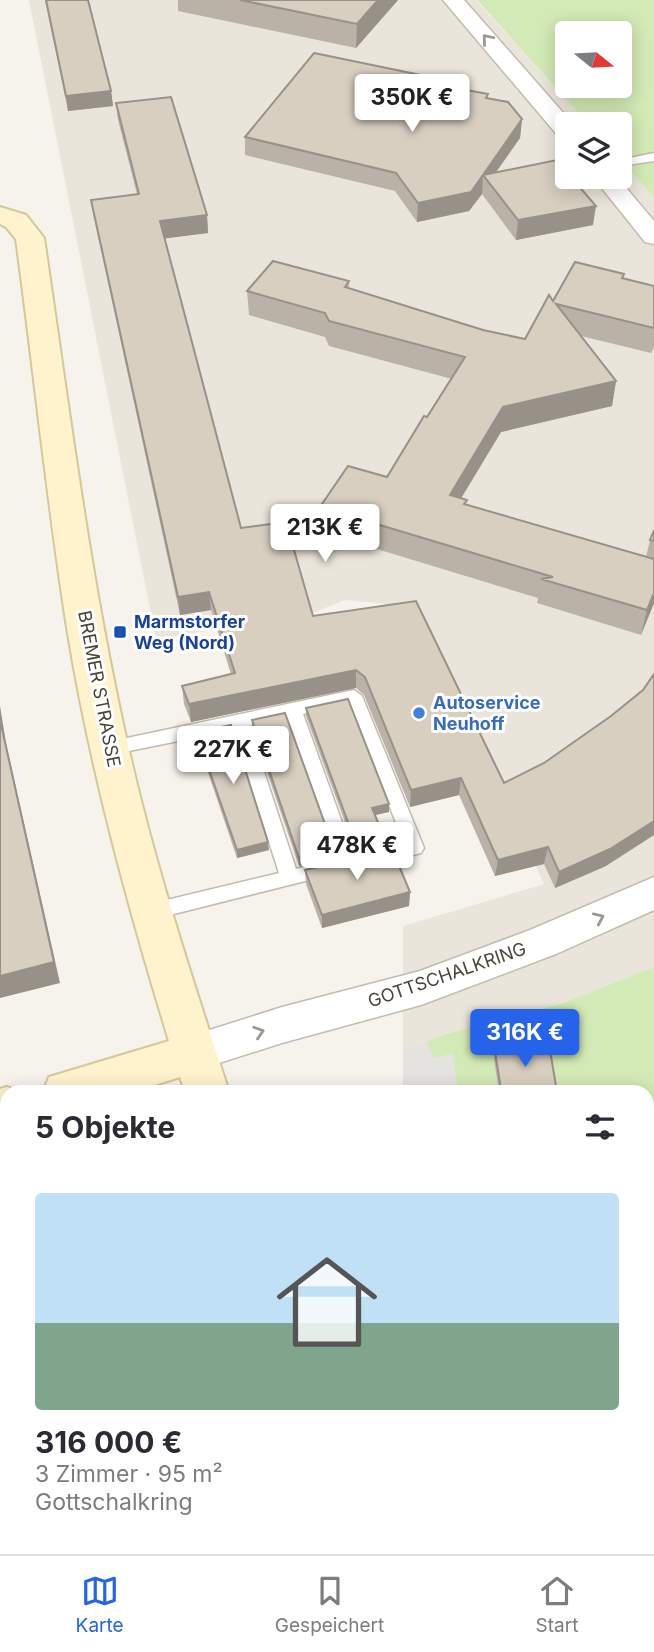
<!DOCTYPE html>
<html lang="de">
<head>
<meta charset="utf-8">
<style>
  body { margin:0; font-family:Inter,sans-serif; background:#f7f7f7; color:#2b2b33; height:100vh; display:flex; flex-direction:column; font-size:26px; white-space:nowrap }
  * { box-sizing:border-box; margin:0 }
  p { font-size:23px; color:#7c7c81 }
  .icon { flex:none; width:38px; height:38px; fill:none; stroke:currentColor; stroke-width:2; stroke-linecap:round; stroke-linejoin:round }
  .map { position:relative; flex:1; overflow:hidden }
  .side { position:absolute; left:0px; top:1085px; width:654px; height:469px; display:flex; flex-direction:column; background:#fff; border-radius:21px 21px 0 0; box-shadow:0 4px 18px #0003 }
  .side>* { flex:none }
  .needle { width:46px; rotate:108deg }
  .controls { position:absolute; left:555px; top:21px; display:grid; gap:14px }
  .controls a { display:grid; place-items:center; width:77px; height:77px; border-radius:7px; background:#fff; box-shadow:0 4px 18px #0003; font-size:35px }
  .price { position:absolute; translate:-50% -60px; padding:0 16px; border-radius:7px; background:#fff; color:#222; font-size:23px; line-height:46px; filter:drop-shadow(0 2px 4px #0008) }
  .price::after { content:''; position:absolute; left:50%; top:42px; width:21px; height:16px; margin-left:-10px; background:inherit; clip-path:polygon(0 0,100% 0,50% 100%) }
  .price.active { background:#2563eb; color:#fff }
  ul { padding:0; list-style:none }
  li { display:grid; align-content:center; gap:14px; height:371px; padding:0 35px }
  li+li { border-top:2px solid #e1e1e2 }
  li span { display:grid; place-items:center; height:217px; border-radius:7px; color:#555 }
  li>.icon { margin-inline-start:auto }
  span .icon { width:126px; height:126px; fill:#fffc; stroke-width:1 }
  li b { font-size:30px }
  h2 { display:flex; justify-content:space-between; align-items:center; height:84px; padding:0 35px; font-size:30px }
  .tabs { display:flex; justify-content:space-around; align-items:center; height:98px; border-top:2px solid #e1e1e2; background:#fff; font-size:19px; color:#7c7c81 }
  .tabs a { display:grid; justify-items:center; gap:4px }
  .tabs .active { color:#2563eb }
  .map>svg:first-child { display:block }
  .residential { fill:#eae5da }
  .green { fill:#d2eab5; fill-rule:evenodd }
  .parking { fill:#e5e3e0 }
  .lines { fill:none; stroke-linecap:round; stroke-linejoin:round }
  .lane-casing { stroke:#c2bbae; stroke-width:3 }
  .street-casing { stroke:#c2bbae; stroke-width:3 }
  .secondary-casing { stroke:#d6c79b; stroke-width:4 }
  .lane { fill:#fff; fill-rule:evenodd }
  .street { fill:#fff; fill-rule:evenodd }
  .secondary { fill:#fff3cd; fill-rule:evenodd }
  .wall { fill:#bab2a6 }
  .shaded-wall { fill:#979187 }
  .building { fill:#d8cfc1; stroke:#979187; stroke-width:2 }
  .oneway { stroke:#9c9892 }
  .transit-dot { fill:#1a4fb4; stroke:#fff; stroke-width:2.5 }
  .shop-dot { fill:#3f7fe0; stroke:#fff; stroke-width:2.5 }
  .labels { text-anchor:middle; stroke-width:6; stroke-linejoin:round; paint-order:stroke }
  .transit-label { font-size:18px; font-weight:bold; fill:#164399; stroke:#fff; text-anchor:start }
  .street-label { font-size:18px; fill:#4b4439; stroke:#fff }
  .shop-label { font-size:18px; font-weight:bold; fill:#366cbe; stroke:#fff; text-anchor:start }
</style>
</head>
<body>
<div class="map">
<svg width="654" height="1554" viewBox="0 0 654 1554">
  <rect width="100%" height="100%" fill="#f6f3ec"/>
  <path class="residential" d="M29 0H476L588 124H567V177H620V159L654 197V967L563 1003 446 1034 403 1050V926L544 884 420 607 345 600 305 616 156 639Z
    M7 1206V1547H339L342 1554H0V1208Z"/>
  <path class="green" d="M477 0H654V197L620 159V124H588ZM567 33H620V86H567Z
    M654 967V1249L648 1242V1092H403V1050L446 1034 563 1003Z"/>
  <path class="parking" d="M426 1041 434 1058 453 1053 458 1092H403V1050Z"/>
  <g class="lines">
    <defs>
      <path id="lane" d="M654 153V161L620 166V160Z
        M354 690 362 696 424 848 421 853 371 866 365 863 362 858 365 853 404 843 349 704 303 714 357 864 354 869 348 872 342 869 339 864 287 718 249 726 296 869 327 861 333 864 336 869 333 874 150 920 143 918 141 912 143 906 150 904 279 873 233 730 109 755 103 753 100 748 103 743Z"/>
      <path id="street" d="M443 0H464L573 124H567V139L559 137Z
        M593 177H617L654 221V244L645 242Z
        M654 877V910L556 954 421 1005 282 1043 194 1071 180 1066 174 1053 180 1040 194 1035 282 1007 420 971 530 930Z"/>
      <path id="secondary" d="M0 207 26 215 44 238C69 407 90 579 128 746 154 863 192 978 229 1092H185L180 1077 132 1092H43L49 1077 169 1041C128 907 91 772 68 634 47 503 34 370 16 239L6 227 0 224Z
        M7 1087 20 1092H7V1129L0 1131V1089Z
        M344 1547H399L402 1554H347Z"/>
    </defs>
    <use href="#lane" class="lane-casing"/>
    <use href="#street" class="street-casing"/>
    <use href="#secondary" class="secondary-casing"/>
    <use href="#lane" class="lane"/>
    <use href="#street" class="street"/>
    <use href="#secondary" class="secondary"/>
  </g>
  <path class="wall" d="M45 0H88L111 91 113 106 68 111Z
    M178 0H398L356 48 178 11Z
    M464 89 488 98 522 119 520 138 496 172 593 225 516 240 482 194 469 211 417 222 395 191 245 155V137Z
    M116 103 207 215 208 233 164 238 241 528 313 616 504 783 606 866 555 888 544 864 495 876 459 795 410 807 364 695 356 688 191 722 184 704 182 686 231 674 211 610 180 615 94 218 91 200 137 194 118 120Z
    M623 279 654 286V347L651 353 581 336 616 381 612 406 501 432 461 498 467 500 466 505 646 557 650 540 654 530V603L641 635 537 603 538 598 321 532 320 507 387 477 452 379 329 346 325 337 249 315 247 291 349 281V288L483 330 525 339 553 301Z
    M306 708 389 812 375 815 384 837 383 845 356 852 306 716Z
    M252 720 334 849V857L299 866 252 728Z
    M196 732 269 850 237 858 197 740Z
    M305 870 410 892 409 906 322 928 306 884Z
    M495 1052 556 1086 555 1092H499L494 1059Z"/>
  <path class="shaded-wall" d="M378 0H398L356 48 357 24Z
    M111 91 113 106 68 111 66 96Z
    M522 119 520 138 489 182 483 175Z
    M483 175 482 194 469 211 417 222 418 203Z
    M596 206 593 225 516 240 518 220Z
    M207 215 208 233 161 239 160 221Z
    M616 381 612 406 501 432 448 520 450 495 503 407Z
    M209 592 211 610 180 615 178 597Z
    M654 593V603L641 635 647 610Z
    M356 670V688L191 722 189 704Z
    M0 706 6 743 60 983 0 998Z
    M461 778 459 795 410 807 411 790Z
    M389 804V812L371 816 372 808Z
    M654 821V835L606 866 555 888 559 872Z
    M384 837 383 845 356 852V844Z
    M268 842 269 850 237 858V850Z
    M548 847 544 864 495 876 498 860Z
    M334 849V857L299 866V858Z
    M410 892 409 906 322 928V915Z
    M7 1391V1405L0 1408V1394Z"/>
  <path class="building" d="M46 0H88L111 91 66 96Z
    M240 0H378L357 24Z
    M314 53 464 84 461 89 488 94 486 98 508 102 522 119 483 175 557 160 567 172V177H571L596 206 518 220 483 175 471 192 418 203 396 173 245 137Z
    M171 97 207 215 160 221 241 528 286 522 313 616 416 601 504 783 544 763 611 716 643 690 654 674V821L610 849 559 872 548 847 498 860 461 778 411 790 365 677 356 670 189 704 182 686 235 673 209 592 178 597 91 200 139 194 116 103Z
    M273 261 349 281 345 287 483 330 525 339 549 295 553 301 575 262 624 274 622 278 654 286V328L556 304 616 381 503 407 450 495 467 500 464 504 654 559V593L647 610 541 579 553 577 320 507 348 466 387 477 424 416 427 417 465 357 329 321 325 313 247 291Z
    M654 530V541L650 540Z
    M348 699 389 804 372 808 384 837 356 844 306 708Z
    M285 713 334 849 299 858 252 720Z
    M0 720 54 962 0 976Z
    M231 725 268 842 237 850 196 732Z
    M392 849 410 892 322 915 305 870Z
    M550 1050 556 1086 501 1089 495 1052Z
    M7 1299V1391L0 1394V1302Z
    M648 1377 652 1383 654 1381V1554H605L602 1550 606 1547H648Z
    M120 1547H262L264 1554H123Z"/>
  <defs><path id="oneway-chevron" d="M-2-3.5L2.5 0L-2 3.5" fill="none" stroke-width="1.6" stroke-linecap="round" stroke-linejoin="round" transform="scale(1.75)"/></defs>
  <g class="oneway">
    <use href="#oneway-chevron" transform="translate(487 39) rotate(-130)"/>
    <use href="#oneway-chevron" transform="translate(599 918) rotate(-24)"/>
    <use href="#oneway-chevron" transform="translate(259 1032) rotate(-18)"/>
  </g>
  <rect class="transit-dot" x="113" y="625" width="14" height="14" rx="3.5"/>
  <circle class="shop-dot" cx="419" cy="713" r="7"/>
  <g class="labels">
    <g class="transit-label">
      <text x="134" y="628">Marmstorfer<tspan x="134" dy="21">Weg (Nord)</tspan></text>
    </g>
    <g class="street-label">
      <text transform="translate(99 689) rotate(79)" y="6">BREMER STRASSE</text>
      <text transform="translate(447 975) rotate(-19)" y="6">GOTTSCHALKRING</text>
    </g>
    <g class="shop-label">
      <text x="433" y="709">Autoservice<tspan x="433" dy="21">Neuhoff</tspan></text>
    </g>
  </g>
</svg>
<div class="controls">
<a><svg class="needle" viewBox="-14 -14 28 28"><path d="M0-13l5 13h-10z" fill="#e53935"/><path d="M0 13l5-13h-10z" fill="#7c7c81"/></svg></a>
<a><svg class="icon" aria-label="layers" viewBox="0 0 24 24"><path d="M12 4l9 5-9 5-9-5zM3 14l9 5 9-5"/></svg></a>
</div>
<b class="price" style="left:412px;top:134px">350K €</b>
<b class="price" style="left:325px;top:564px">213K €</b>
<b class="price" style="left:233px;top:786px">227K €</b>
<b class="price" style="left:357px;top:882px">478K €</b>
<b class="price active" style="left:525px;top:1069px">316K €</b>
<section class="side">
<h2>5 Objekte<svg class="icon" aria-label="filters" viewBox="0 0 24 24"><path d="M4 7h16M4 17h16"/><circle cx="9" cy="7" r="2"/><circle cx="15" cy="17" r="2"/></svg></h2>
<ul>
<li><span style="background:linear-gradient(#bfe0f5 60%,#7fa58c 0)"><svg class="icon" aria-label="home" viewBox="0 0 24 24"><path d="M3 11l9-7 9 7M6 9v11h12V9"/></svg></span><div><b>316 000 €</b><p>3 Zimmer · 95 m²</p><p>Gottschalkring</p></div></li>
</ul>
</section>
</div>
<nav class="tabs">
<a class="active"><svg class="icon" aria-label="map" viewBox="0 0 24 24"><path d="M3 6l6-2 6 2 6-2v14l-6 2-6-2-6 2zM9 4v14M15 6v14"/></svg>Karte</a>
<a><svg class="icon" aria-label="saved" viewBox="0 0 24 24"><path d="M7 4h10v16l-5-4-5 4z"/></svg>Gespeichert</a>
<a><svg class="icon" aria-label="home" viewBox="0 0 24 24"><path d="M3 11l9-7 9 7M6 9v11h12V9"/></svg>Start</a>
</nav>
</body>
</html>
